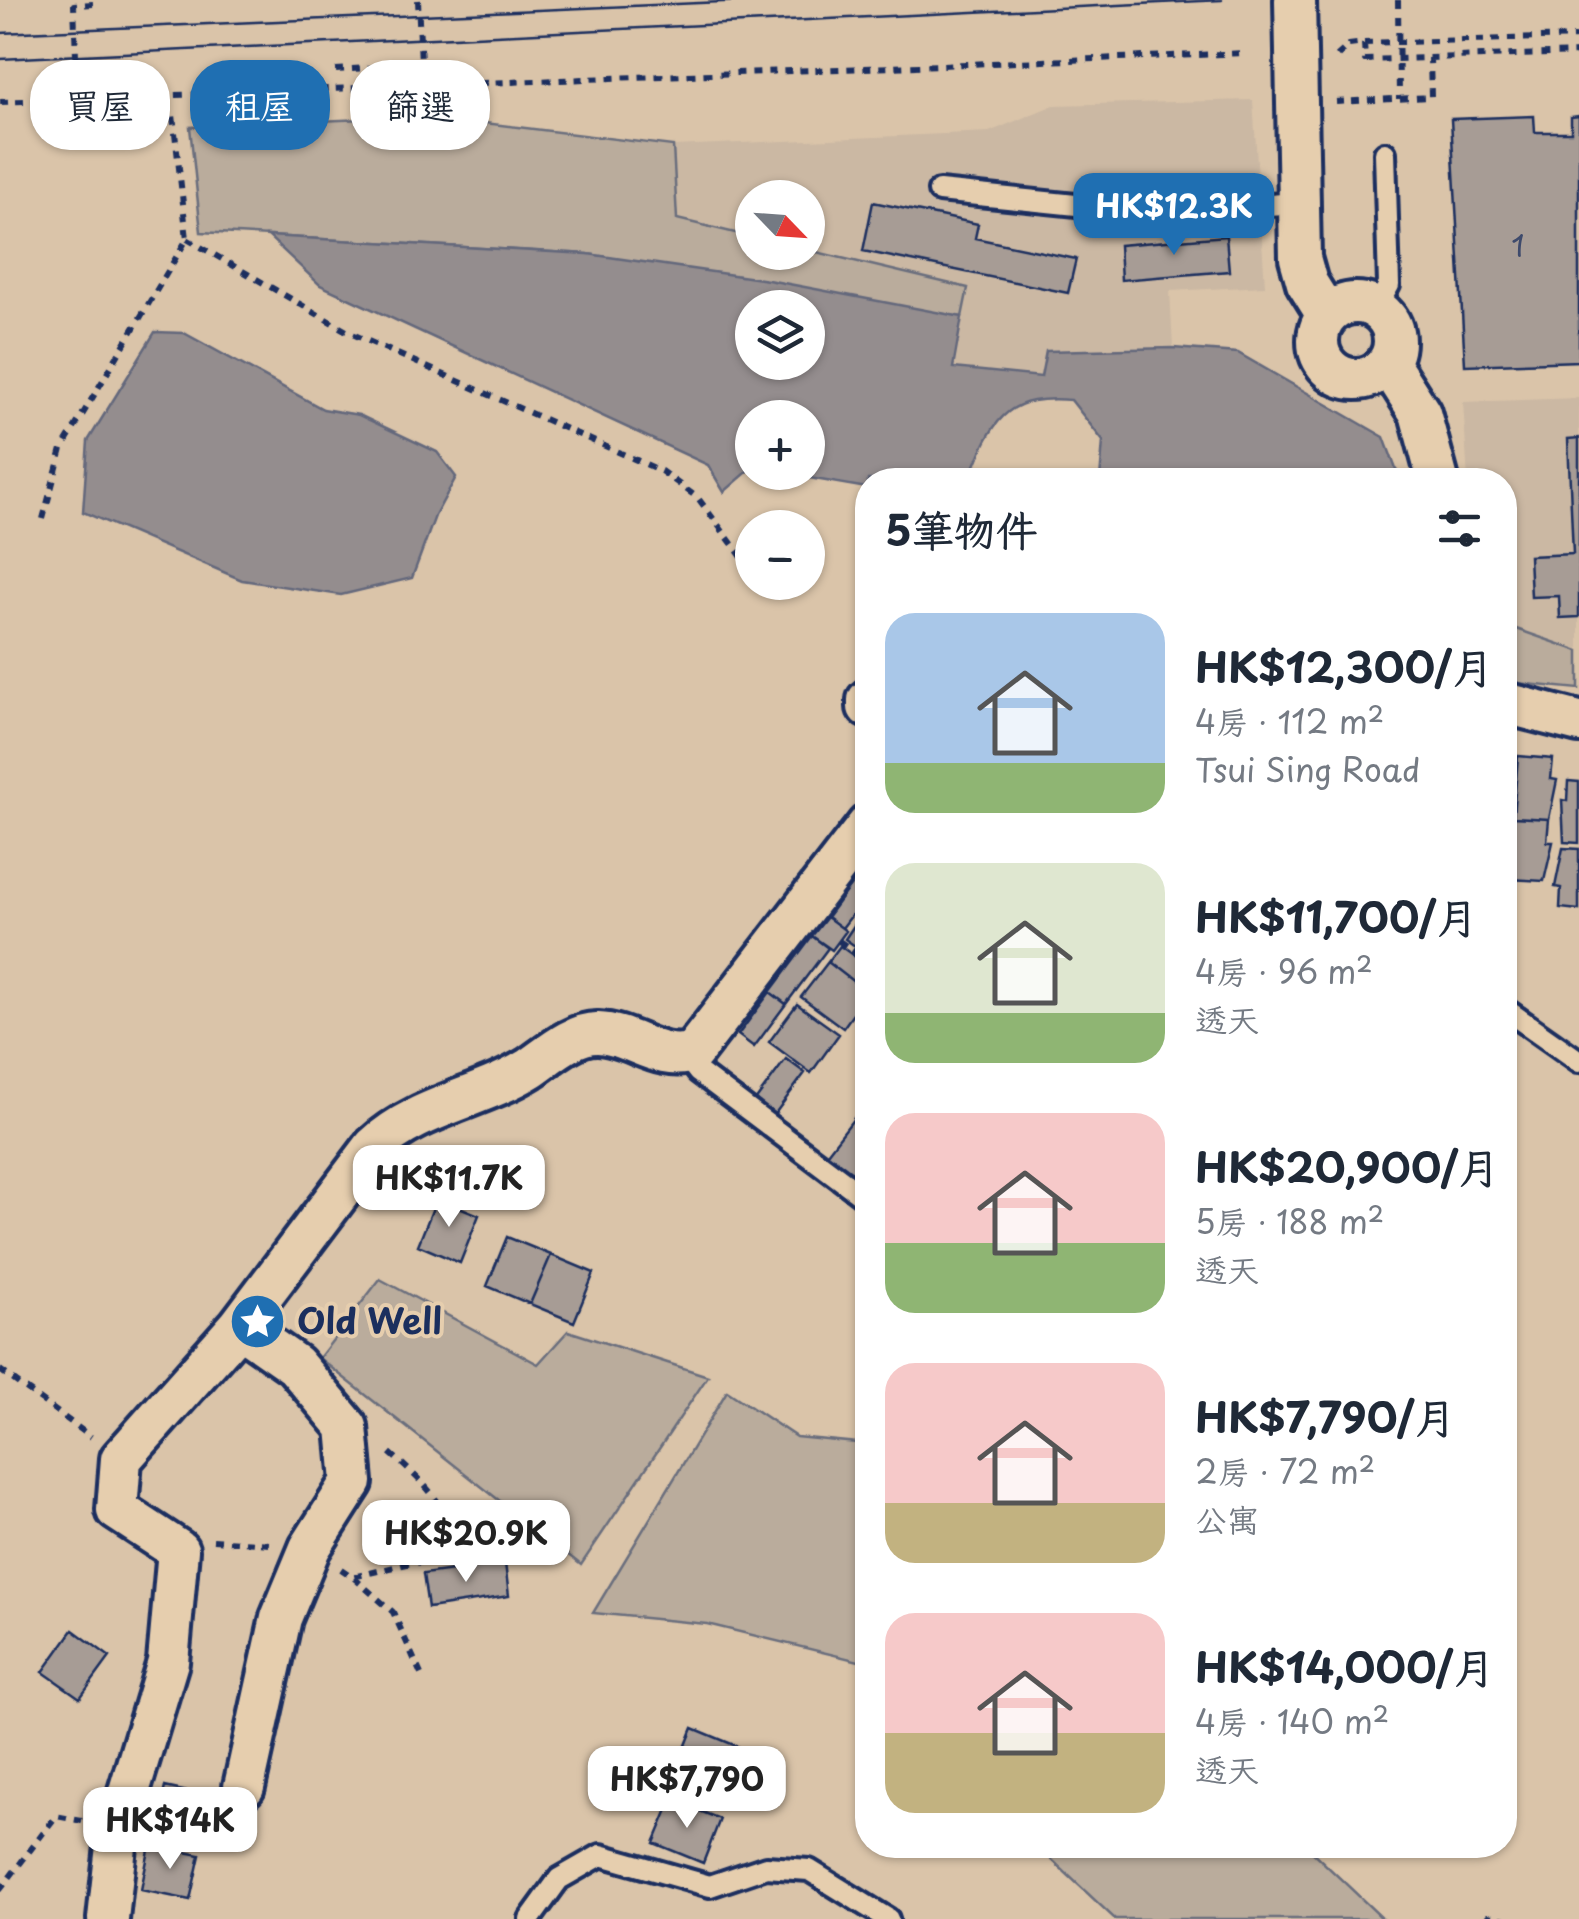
<!DOCTYPE html>
<html lang="zh-TW">
<head>
<meta charset="utf-8">
<style>
  body { margin:0; font-family:"Playpen Sans","LXGW WenKai TC",sans-serif; background:#f6f6f7; color:#1f2937; height:100vh; display:flex; flex-direction:column; font-size:38px; white-space:nowrap }
  * { box-sizing:border-box; margin:0 }
  p { font-size:32px; color:#747a83 }
  .icon { flex:none; width:55px; height:55px; fill:none; stroke:currentColor; stroke-width:2; stroke-linecap:round; stroke-linejoin:round }
  .map { position:relative; flex:1; overflow:hidden }
  .details { position:absolute; left:855px; top:468px; width:662px; height:1390px; display:flex; flex-direction:column; background:#fff; border-radius:40px; box-shadow:0 2px 8px #0004 }
  .details>* { flex:none }
  .hud { position:absolute; left:30px; top:60px; width:675px; height:90px; display:flex; gap:20px }
  .needle { width:65px; rotate:115deg }
  .buttons { position:absolute; left:735px; top:180px; display:grid; gap:20px }
  .buttons a { display:grid; place-items:center; width:90px; height:90px; border-radius:50%; background:#fff; box-shadow:0 2px 8px #0004; font-size:50px }
  .price { position:absolute; translate:-50% -85px; padding:0 22px; border-radius:20px; background:#fff; color:#222; font-size:32px; line-height:65px; filter:drop-shadow(0 2px 5px #0008) }
  .price::after { content:''; position:absolute; left:50%; top:60px; width:30px; height:22px; margin-left:-15px; background:inherit; clip-path:polygon(0 0,100% 0,50% 100%) }
  .price.on { background:#1f6fb2; color:#fff }
  ul { padding:0; list-style:none }
  li { display:flex; align-items:center; gap:30px; height:250px; padding:0 30px }
  li span { display:grid; place-items:center; flex:none; width:280px; height:200px; border-radius:30px; color:#555 }
  li>.icon { margin-inline-start:auto }
  span .icon { width:120px; height:120px; fill:#fffc; stroke-width:1 }
  li b { font-size:42px }
  h2 { display:flex; justify-content:space-between; align-items:center; height:120px; padding:0 30px; font-size:42px }
  .tag { padding:0 35px; border-radius:40px; background:#fff; box-shadow:0 2px 8px #0004; font-size:35px; line-height:90px }
  .tag.on { background:#1f6fb2; color:#fff }
  .map>svg:first-child { display:block }
  .built { fill:#cbb8a3 }
  .green { fill:#baac9c; stroke:#6a6e7d; stroke-width:2.5 }
  .water { fill:#948d8e; stroke:#64677b; stroke-width:2.5; fill-rule:evenodd }
  .building { fill:#a79c95; stroke:#1b2f5e; stroke-width:2.5 }
  .lines { fill:none; stroke-linecap:round; stroke-linejoin:round }
  .service-casing { stroke:#1b2f5e; stroke-width:28 }
  .minor-casing { stroke:#1b2f5e; stroke-width:48 }
  .path { stroke:#1b2f5e; stroke-width:6; stroke-dasharray:8 8; stroke-linecap:butt }
  .service { stroke:#e6ceae; stroke-width:20 }
  .minor { stroke:#e6ceae; stroke-width:40 }
  .tram { stroke:#1b2f5e; stroke-width:2.5 }
  .path-bridge { stroke:#1b2f5e; stroke-width:6; stroke-dasharray:8 8; stroke-linecap:butt }
  .labels { text-anchor:middle; stroke-width:8; stroke-linejoin:round; paint-order:stroke }
  .number-label { font-size:30px; fill:#3e4a6c }
  .poi-label { font-size:35px; font-weight:bold; fill:#1b2f5e; stroke:#e6ceae; text-anchor:start }
</style>
</head>
<body>
<div class="map">
<svg width="1579" height="1919" viewBox="0 0 1579 1919">
  <rect width="100%" height="100%" fill="#dac4a9"/>
  <filter id="ink" filterUnits="userSpaceOnUse"><feTurbulence type="fractalNoise" baseFrequency=".01" numOctaves="2"/><feDisplacementMap in="SourceGraphic" scale="20" xChannelSelector="R" yChannelSelector="G"/><feConvolveMatrix kernelMatrix="1 2 1 2 8 2 1 2 1" color-interpolation-filters="sRGB"/></filter>
  <g filter="url(#ink)">
    <path class="built" d="M1253 100 1265 286 1170 291 1173 348 1047 351 1042 377 952 368 967 288 808 250V198H752V237L677 219 673 146 989 132 1054 105Z
      M1579 398V651L1505 625V480H1468L1463 402Z"/>
    <path class="green" d="M428 116 673 146 677 219 752 237V252L808 250 968 288 962 317 588 254 201 232 190 127Z
      M1505 625 1579 651V689L1516 683 1505 678Z
      M380 1279 538 1364 568 1331 708 1376 581 1565 319 1358Z
      M727 1391 796 1437 867 1444V1663L707 1624 593 1613Z
      M1036 1845H1305L1383 1919H1115Z"/>
    <path class="water" d="M268 236 588 254 768 280 962 317 953 368 1041 377 1046 351 1173 348 1238 353 1384 437 1400 480H1100L1103 441 1071 400C1011 395 995 415 974 468L981 480H868L867 488 780 473 808 472V418H752V468L724 492 708 465 320 285ZM752 308H808V362H752Z
      M155 332 184 333 323 409 359 415 437 452 456 477 435 516 412 578 341 595 242 580 83 512 88 441Z"/>
    <path class="building" d="M1534 116 1535 132H1571V117L1579 116V361L1465 365 1451 119Z
      M873 202 978 224 975 238 1076 259 1068 293 863 251Z
      M1226 236 1229 271 1121 280 1119 245Z
      M1579 438V617L1560 618 1559 596 1531 597 1529 556 1573 554 1568 439Z
      M1518 756 1553 759 1551 779 1557 780 1549 819 1513 817Z
      M1568 781 1579 782V843L1564 842 1562 800 1567 801Z
      M1513 817 1549 819 1547 842H1553L1544 881 1508 879Z
      M1563 848 1579 849V910L1560 908 1561 888 1555 887Z
      M868 862V894L842 928 827 917Z
      M827 917 846 931 832 950 812 936Z
      M857 921 868 928V955L845 939Z
      M812 936 828 948 786 1004 770 992Z
      M840 946 868 966V993L828 962Z
      M828 962 868 993 843 1028 801 997Z
      M770 992 786 1004 754 1047 738 1035Z
      M797 1004 839 1034 811 1073 769 1042Z
      M786 1059 805 1073 771 1119 752 1105Z
      M858 1113 868 1120V1153L849 1176 824 1157Z
      M868 1153V1191L849 1176Z
      M437 1198 479 1215 460 1263 418 1245Z
      M507 1237 551 1255 530 1304 487 1286Z
      M551 1255 594 1273 574 1322 530 1304Z
      M505 1563 509 1596 428 1608 423 1574Z
      M73 1630 110 1657 80 1698 43 1672Z
      M693 1728 739 1747 723 1789 676 1770Z
      M165 1787 215 1798 205 1842 155 1832Z
      M672 1800 720 1819 703 1863 654 1843Z
      M150 1845 200 1855 190 1900 141 1890Z"/>
    <g class="lines">
      <defs>
        <path id="service" d="M939 191 1155 213 1297 203
          M1376 308 1389 285 1385 153
          M1505 1009 1579 1061
          M685 1055 698 1072 868 1200
          M530 1919 559 1879 601 1855 710 1886 766 1867 809 1870 888 1919"/>
        <path id="minor" d="M1295 0 1300 258 1307 283 1327 315
          M1318 341a38 38 0 1 1 76 0a38 38 0 1 1-76 0Z
          M1388 363 1420 413 1438 480
          M868 700V707
          M1505 703 1579 722
          M239 1326 295 1365 347 1427 352 1482 310 1548 281 1618 244 1787
          M108 1919 118 1828 168 1662 178 1550 117 1510 121 1459 239 1326 374 1147C417 1106 480 1099 530 1068 549 1055 574 1032 598 1033 632 1034 659 1063 693 1052L868 825"/>
      </defs>
      <use href="#service" class="service-casing"/>
      <use href="#minor" class="minor-casing"/>
      <path class="path" d="M418 0 423 104
        M93 4 74 5 77 82 99 81
        M1364 43 1579 37
        M1337 56 1349 45 1364 43 1365 60 1579 53
        M336 70 420 65
        M77 82 78 120
        M0 102 1247 53
        M1336 102 1431 97 1430 58
        M187 239 350 333 661 471 698 498 745 561
        M43 519 62 449 187 239 173 115
        M839 941 868 961
        M0 1370 91 1437
        M390 1453C434 1492 452 1509 460 1569
        M213 1540 270 1544
        M341 1569 353 1577 407 1564 498 1552
        M354 1578 393 1612 424 1681
        M0 1890 56 1816 82 1821
        M1487 1919 1488 1916 1505 1919"/>
      <use href="#service" class="service"/>
      <use href="#minor" class="minor"/>
      <path class="tram" d="M0 33 769 0
        M0 59 1222 0"/>
      <path class="path-bridge" d="M1398 0 1399 99"/>
    </g>
  </g>
  <defs>
    <symbol id="sight-disc" viewBox="-11 -11 22 22"><circle r="9.5" fill="#1f6fb2" stroke="#e6ceae"/><path d="M0-6L1.8-2.2L6-1.7L2.9 1.2L3.7 5.4L0 3.3L-3.7 5.4L-2.9 1.2L-6-1.7L-1.8-2.2Z" fill="#fff"/></symbol>
  </defs>
  <g fill-rule="evenodd">
    <use href="#sight-disc" x="226" y="1290" width="63" height="63"/>
  </g>
  <g class="labels">
    <g class="number-label">
      <text x="1518" y="257">1</text>
    </g>
    <g class="poi-label">
      <text x="297" y="1334">Old Well</text>
    </g>
  </g>
</svg>
<div class="buttons">
<a><svg class="needle" viewBox="-14 -14 28 28"><path d="M0-13l5 13h-10z" fill="#e53935"/><path d="M0 13l5-13h-10z" fill="#747a83"/></svg></a>
<a><svg class="icon" aria-label="layers" viewBox="0 0 24 24"><path d="M12 4l9 5-9 5-9-5zM3 14l9 5 9-5"/></svg></a>
<a>+</a>
<a>−</a>
</div>
<b class="price on" style="left:1174px;top:258px">HK$12.3K</b>
<b class="price" style="left:449px;top:1230px">HK$11.7K</b>
<b class="price" style="left:466px;top:1585px">HK$20.9K</b>
<b class="price" style="left:687px;top:1831px">HK$7,790</b>
<b class="price" style="left:170px;top:1872px">HK$14K</b>
<div class="hud">
<a class="tag">買屋</a>
<a class="tag on">租屋</a>
<a class="tag">篩選</a>
</div>
<section class="details">
<h2>5筆物件<svg class="icon" aria-label="filters" viewBox="0 0 24 24"><path d="M4 7h16M4 17h16"/><circle cx="9" cy="7" r="2"/><circle cx="15" cy="17" r="2"/></svg></h2>
<ul>
<li><span style="background:linear-gradient(#a9c7e8 75%,#8fb573 0)"><svg class="icon" aria-label="home" viewBox="0 0 24 24"><path d="M3 11l9-7 9 7M6 9v11h12V9"/></svg></span><div><b>HK$12,300/月</b><p>4房 · 112 m²</p><p>Tsui Sing Road</p></div></li>
<li><span style="background:linear-gradient(#dfe7d0 75%,#8fb573 0)"><svg class="icon" aria-label="home" viewBox="0 0 24 24"><path d="M3 11l9-7 9 7M6 9v11h12V9"/></svg></span><div><b>HK$11,700/月</b><p>4房 · 96 m²</p><p>透天</p></div></li>
<li><span style="background:linear-gradient(#f6c9c9 65%,#8fb573 0)"><svg class="icon" aria-label="home" viewBox="0 0 24 24"><path d="M3 11l9-7 9 7M6 9v11h12V9"/></svg></span><div><b>HK$20,900/月</b><p>5房 · 188 m²</p><p>透天</p></div></li>
<li><span style="background:linear-gradient(#f6c9c9 70%,#c2b280 0)"><svg class="icon" aria-label="home" viewBox="0 0 24 24"><path d="M3 11l9-7 9 7M6 9v11h12V9"/></svg></span><div><b>HK$7,790/月</b><p>2房 · 72 m²</p><p>公寓</p></div></li>
<li><span style="background:linear-gradient(#f6c9c9 60%,#c2b280 0)"><svg class="icon" aria-label="home" viewBox="0 0 24 24"><path d="M3 11l9-7 9 7M6 9v11h12V9"/></svg></span><div><b>HK$14,000/月</b><p>4房 · 140 m²</p><p>透天</p></div></li>
</ul>
</section>
</div>
</body>
</html>
